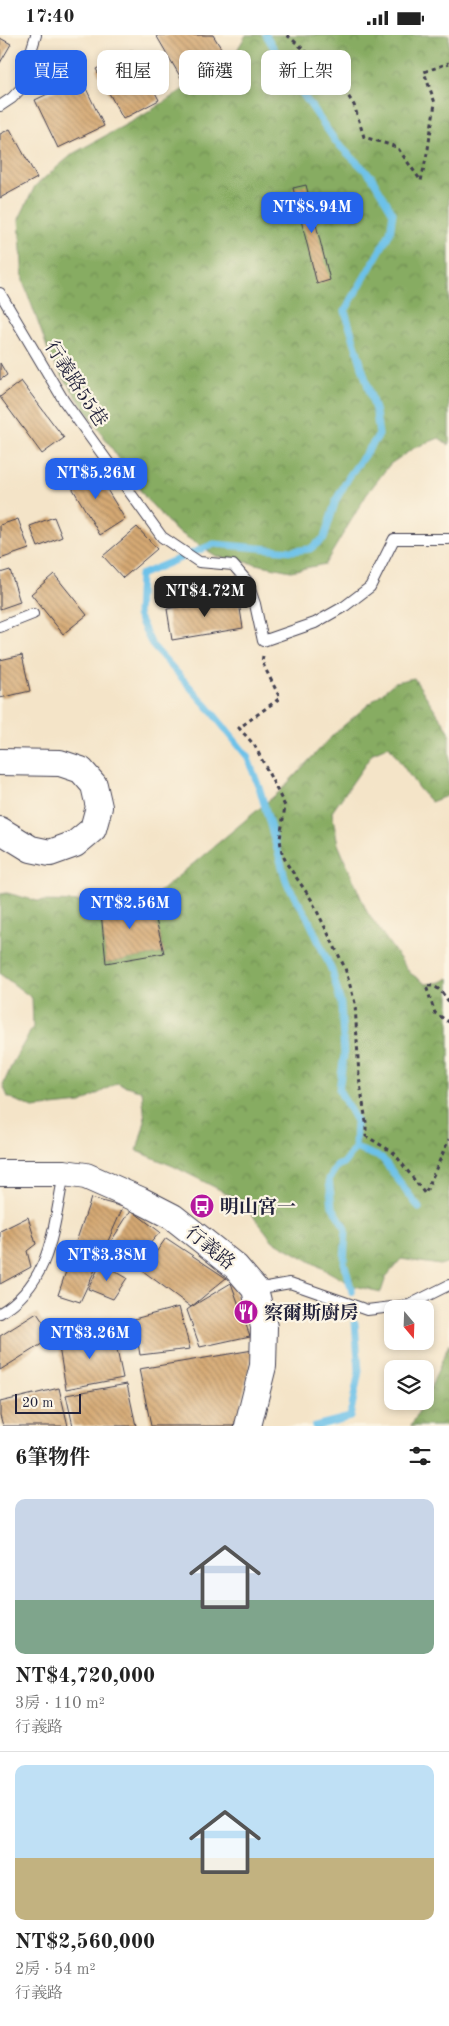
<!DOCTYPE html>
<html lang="zh-TW">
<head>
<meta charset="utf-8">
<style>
  body { margin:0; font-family:"Old Standard TT","Noto Serif TC",serif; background:#f6f6f6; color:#222; height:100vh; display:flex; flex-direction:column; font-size:19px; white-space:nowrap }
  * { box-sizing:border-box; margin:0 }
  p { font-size:16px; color:#767676 }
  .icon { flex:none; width:28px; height:28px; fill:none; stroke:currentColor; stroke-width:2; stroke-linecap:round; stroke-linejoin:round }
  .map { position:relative; height:1391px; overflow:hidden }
  .side { display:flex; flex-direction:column; background:#fff; flex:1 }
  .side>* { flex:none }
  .banner { position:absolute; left:15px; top:15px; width:420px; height:45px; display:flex; gap:10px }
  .needle { width:32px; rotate:161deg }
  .controls { position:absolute; left:384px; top:1265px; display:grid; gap:10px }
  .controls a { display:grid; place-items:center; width:50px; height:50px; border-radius:10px; background:#fff; box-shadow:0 2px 8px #0003; font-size:25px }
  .scale { position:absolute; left:15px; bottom:12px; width:66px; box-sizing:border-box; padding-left:5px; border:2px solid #22223b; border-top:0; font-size:14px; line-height:18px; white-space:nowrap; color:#22223b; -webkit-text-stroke:4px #fcf5e5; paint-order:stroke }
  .price { position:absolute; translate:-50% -42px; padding:0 11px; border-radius:10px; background:#2563eb; color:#fff; font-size:16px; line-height:32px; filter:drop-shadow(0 1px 2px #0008) }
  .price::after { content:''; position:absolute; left:50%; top:30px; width:15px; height:11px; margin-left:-8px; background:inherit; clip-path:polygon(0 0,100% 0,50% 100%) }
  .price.current { background:#222; color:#fff }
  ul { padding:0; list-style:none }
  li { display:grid; align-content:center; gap:10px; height:265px; padding:0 15px }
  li+li { border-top:1px solid #e0e0e0 }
  li span { display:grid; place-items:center; height:155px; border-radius:10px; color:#555 }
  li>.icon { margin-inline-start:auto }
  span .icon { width:90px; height:90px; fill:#fffc; stroke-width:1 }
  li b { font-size:21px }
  h2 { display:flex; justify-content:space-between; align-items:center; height:60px; padding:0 15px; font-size:21px }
  .chip { padding:0 18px; border-radius:10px; background:#fff; box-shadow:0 2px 8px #0003; font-size:18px; line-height:45px }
  .chip.current { background:#2563eb; color:#fff }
  .status { display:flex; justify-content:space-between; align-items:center; height:35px; padding:0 25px; background:#fff; direction:ltr }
  .status svg { height:14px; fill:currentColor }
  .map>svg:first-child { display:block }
  .forest { fill:url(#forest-crowns); stroke:#54674e }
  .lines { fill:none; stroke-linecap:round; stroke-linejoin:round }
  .stream { stroke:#6cc1e9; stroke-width:7 }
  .building { fill:url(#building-back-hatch) }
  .service-casing { stroke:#423f50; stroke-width:12 }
  .tertiary-casing { stroke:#423f50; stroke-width:28 }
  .path { stroke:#423f50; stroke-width:3; stroke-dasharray:4 4; stroke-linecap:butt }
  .service { stroke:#fff; stroke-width:10 }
  .tertiary { stroke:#fff; stroke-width:26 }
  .labels { text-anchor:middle; stroke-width:4.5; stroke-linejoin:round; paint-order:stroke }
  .street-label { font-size:19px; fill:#22223b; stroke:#fcf5e5 }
  .poi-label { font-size:19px; font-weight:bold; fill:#22223b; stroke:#fcf5e5; text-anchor:start }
</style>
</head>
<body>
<div class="status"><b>17:40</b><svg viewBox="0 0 49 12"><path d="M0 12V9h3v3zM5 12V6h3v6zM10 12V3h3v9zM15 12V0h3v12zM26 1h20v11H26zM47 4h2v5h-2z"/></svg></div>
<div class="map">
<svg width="449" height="1391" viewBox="0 0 449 1391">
  <defs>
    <pattern id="forest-crowns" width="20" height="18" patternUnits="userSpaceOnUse" patternTransform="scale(1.25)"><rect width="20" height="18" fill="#87ac62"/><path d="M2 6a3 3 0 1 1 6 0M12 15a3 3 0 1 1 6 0" fill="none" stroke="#6e8c52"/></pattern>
    <pattern id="building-back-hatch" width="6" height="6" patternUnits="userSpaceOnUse" patternTransform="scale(1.25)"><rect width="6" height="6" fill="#d5a973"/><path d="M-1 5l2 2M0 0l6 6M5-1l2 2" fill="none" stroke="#ac8960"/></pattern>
  </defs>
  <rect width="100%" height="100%" fill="#fcf5e5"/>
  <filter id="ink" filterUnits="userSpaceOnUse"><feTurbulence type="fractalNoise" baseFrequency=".02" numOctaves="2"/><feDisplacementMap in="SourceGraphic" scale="10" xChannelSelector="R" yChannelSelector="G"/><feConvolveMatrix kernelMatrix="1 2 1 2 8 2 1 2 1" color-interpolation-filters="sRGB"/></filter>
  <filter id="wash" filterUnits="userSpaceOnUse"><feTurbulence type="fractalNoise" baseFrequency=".0096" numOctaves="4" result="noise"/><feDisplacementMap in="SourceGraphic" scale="20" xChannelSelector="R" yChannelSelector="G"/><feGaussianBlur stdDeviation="1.12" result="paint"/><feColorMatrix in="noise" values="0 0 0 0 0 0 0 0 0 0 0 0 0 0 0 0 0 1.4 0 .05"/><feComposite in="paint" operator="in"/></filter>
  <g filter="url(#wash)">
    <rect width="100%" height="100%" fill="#f4e4c8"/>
    <path class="forest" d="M246 0H449V410L439 403 414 413 390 429 367 459 325 529 291 536 216 521 174 494 145 462 52 326 23 246 19 184 35 151 74 118 147 78 233 22Z
      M414 643 449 696V760L431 767 419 754 389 711 373 718 332 777 338 809 367 877 410 938 426 949 441 947 449 943V1227L440 1230 401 1224 386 1242 381 1257 354 1251 272 1205 242 1166 173 1131 137 1116 145 1086 142 1056 117 1048 81 1068 33 1073 8 1062 3 1050 13 1027 33 992 32 963 0 939V859L7 858 37 866 100 867 106 928 164 918 151 864 279 757 335 698 395 647Z
      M449 1309V1391H411L425 1366Z"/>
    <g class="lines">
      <path class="stream" d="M266 0 295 48 336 107 371 141 393 178 390 198 345 276 376 378 379 400 350 440 336 465 324 503 310 514 292 516 214 509 140 540 138 580 152 610 207 671 247 721 260 755 287 849 307 881 332 936 341 969 344 1020 339 1055 356 1086 355 1113 344 1128 337 1131 329 1144 332 1171 346 1194 344 1227 352 1257
        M355 1113 382 1123 419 1173
        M315 1391 350 1382 359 1336 355 1288"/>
    </g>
    <g id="blocks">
      <path class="building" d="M156 0H213L224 18 181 43Z
        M0 3 11 9 0 28Z
        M133 15 159 65 123 84 96 34Z
        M81 43 104 91 58 113 35 65Z
        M10 94 37 143 0 163V99Z
        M306 150 330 245 317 249 293 153Z
        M0 328 7 340 0 345Z
        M21 346 64 403 42 419 0 362Z
        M92 430 125 484 100 500 67 444Z
        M54 482 62 502 38 512 30 491Z
        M18 484 29 514 0 524V490Z
        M137 492 157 514 123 543 103 521Z
        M10 535 20 567 0 574V538Z
        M54 539 87 580 63 599 31 559Z
        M238 561 243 593 172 605 167 574Z
        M22 620 30 656 0 663V625Z
        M151 864 164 918 106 928 100 867Z
        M91 1163 123 1172 101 1222 131 1175 160 1197 128 1234 101 1222 80 1267 58 1260Z
        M28 1182 36 1209 27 1216 31 1232 0 1249V1196Z
        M166 1203 226 1243 191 1272 231 1248 250 1301 200 1312 187 1275 191 1272 143 1236Z
        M101 1228 127 1243 113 1264 88 1254Z
        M179 1272 190 1314 140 1320 134 1284Z
        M37 1278 53 1302 0 1335V1301Z
        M113 1296 123 1343 66 1354 58 1306Z
        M253 1315 236 1391H151L139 1334Z
        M127 1349 136 1391H73L66 1360Z
        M59 1353 68 1391H3L0 1380V1367Z"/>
    </g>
  </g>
  <g filter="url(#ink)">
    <use href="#blocks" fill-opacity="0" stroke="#423f50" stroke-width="1"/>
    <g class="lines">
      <defs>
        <path id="service" d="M0 71 12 63 27 47 28 26 36 0
          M0 258 64 366 162 502 199 527 233 530 247 546 255 569 263 606 315 588 345 571 370 552 394 504H449
          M0 592 33 579
          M256 1254 290 1248 367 1275 409 1270 449 1250
          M0 1278C52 1247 53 1192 64 1139"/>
        <path id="tertiary" d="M0 727 60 728 81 735 94 750 99 772 93 794 75 809 50 818 31 814 0 795
          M0 1138H64L86 1141 140 1165 173 1182 236 1232 255 1254 264 1292 263 1331 248 1391"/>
      </defs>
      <use href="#service" class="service-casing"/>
      <use href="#tertiary" class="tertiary-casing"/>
      <path class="path" d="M287 0 336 42 354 70 364 102 397 112 421 146 428 114 435 68 424 37 449 28
        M263 621 262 627 280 663 239 693 255 711 285 771 280 804 282 818 287 829 311 864 345 933 355 968 359 1042 366 1087V1101L394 1118 425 1159 449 1104
        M449 967C442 958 438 949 426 951L435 978 449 987"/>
      <use href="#service" class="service"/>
      <use href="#tertiary" class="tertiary"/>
    </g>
  </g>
  <defs>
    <symbol id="bus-disc" viewBox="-11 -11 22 22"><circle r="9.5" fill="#b5179e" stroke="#fcf5e5"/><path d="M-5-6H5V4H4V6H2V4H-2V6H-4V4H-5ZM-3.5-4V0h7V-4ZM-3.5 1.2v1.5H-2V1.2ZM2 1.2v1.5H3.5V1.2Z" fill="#fff"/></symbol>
    <symbol id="restaurant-disc" viewBox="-11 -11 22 22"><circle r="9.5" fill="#b5179e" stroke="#fcf5e5"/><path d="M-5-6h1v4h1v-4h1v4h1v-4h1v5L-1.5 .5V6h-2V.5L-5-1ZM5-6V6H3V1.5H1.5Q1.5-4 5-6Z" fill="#fff"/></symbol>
  </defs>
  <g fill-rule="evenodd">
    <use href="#bus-disc" x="188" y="1157" width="28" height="28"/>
    <use href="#restaurant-disc" x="232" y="1263" width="28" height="28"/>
  </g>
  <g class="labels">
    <g class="street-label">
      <text transform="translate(77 348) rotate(57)" y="7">行義路55巷</text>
      <text transform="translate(211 1212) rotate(39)" y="7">行義路</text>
    </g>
    <g class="poi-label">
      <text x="220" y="1178">明山宮一</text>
      <text x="264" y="1284">察爾斯廚房</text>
    </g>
  </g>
</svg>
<div class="controls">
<a><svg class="needle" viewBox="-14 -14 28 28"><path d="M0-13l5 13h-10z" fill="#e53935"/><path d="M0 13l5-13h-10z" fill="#767676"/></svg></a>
<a><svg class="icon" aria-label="layers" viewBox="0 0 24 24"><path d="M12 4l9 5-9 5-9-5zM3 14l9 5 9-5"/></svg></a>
</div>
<div class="scale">20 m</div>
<b class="price" style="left:312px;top:199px">NT$8.94M</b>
<b class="price" style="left:96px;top:465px">NT$5.26M</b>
<b class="price current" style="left:205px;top:583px">NT$4.72M</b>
<b class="price" style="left:130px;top:895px">NT$2.56M</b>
<b class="price" style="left:107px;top:1247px">NT$3.38M</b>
<b class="price" style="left:90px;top:1325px">NT$3.26M</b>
<div class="banner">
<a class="chip current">買屋</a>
<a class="chip">租屋</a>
<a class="chip">篩選</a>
<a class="chip">新上架</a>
</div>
</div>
<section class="side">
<h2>6筆物件<svg class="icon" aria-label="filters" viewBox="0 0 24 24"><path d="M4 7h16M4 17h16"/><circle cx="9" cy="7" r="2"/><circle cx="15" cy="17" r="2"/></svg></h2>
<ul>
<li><span style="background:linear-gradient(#c9d6e8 65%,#7fa58c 0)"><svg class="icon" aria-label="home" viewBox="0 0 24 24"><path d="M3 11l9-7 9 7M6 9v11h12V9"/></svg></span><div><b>NT$4,720,000</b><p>3房 · 110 m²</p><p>行義路</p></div></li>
<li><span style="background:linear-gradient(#bfe0f5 60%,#c2b280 0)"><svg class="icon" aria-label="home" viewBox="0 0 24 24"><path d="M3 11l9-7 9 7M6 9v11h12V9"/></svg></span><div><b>NT$2,560,000</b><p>2房 · 54 m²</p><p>行義路</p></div></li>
</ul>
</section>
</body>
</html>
